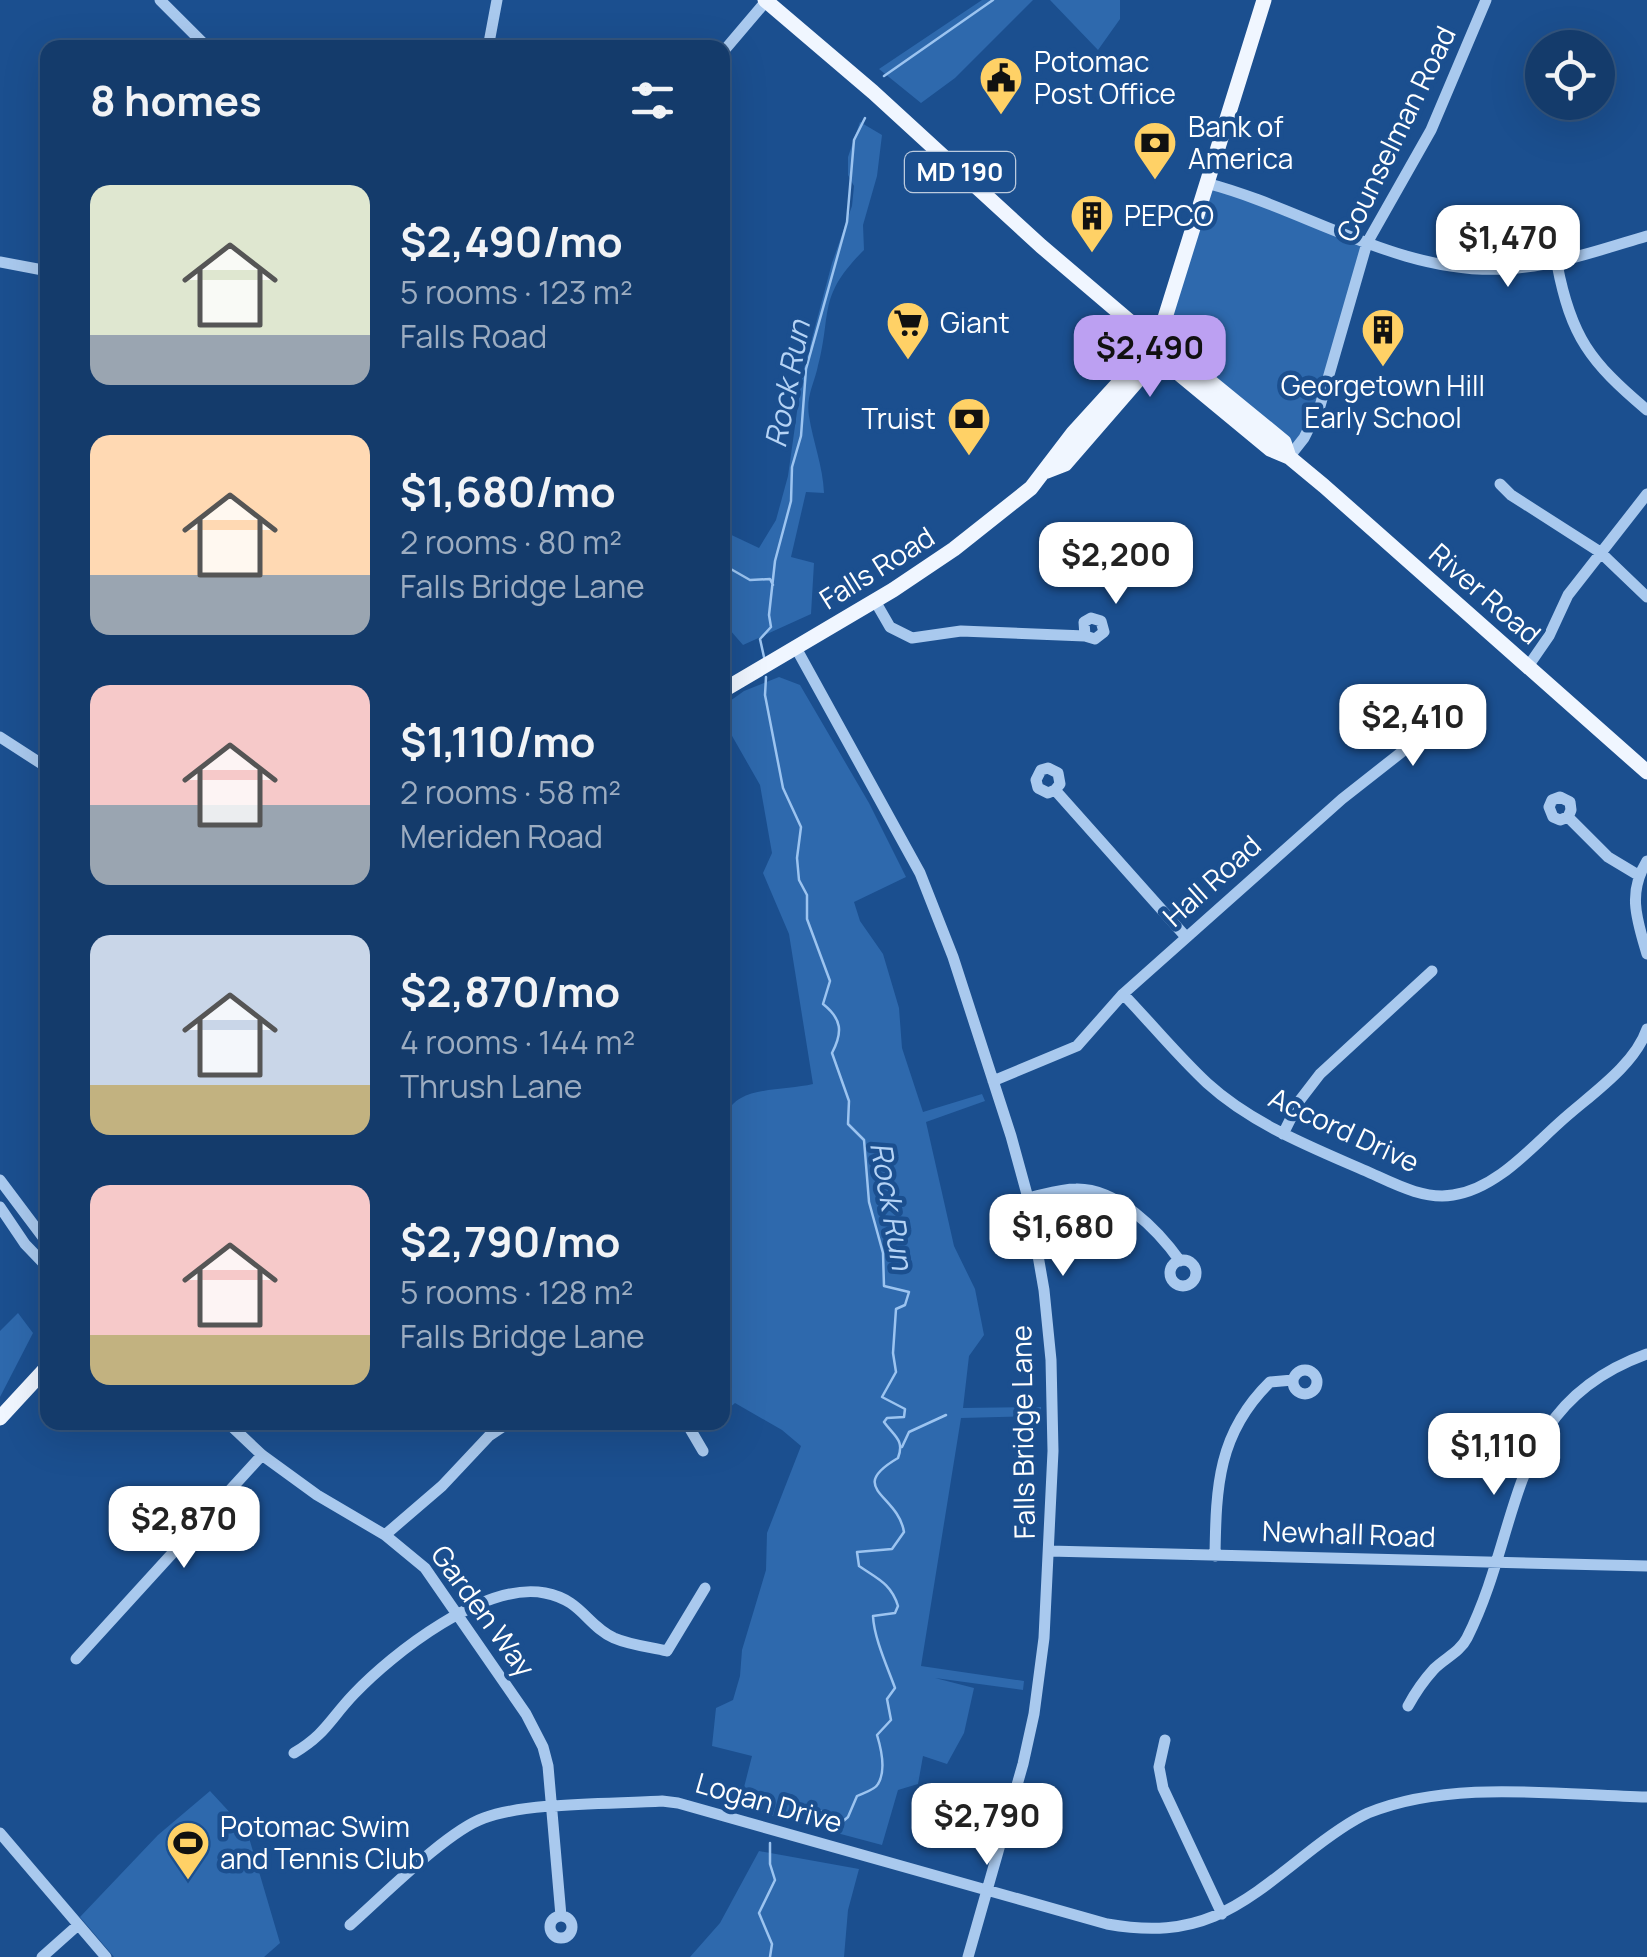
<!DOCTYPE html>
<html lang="en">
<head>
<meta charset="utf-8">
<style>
  body { margin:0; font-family:Manrope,sans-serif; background:#1d4271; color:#f1f3f6; height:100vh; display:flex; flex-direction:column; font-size:38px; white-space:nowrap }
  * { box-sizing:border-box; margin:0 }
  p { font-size:32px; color:#9dadc1 }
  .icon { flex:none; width:55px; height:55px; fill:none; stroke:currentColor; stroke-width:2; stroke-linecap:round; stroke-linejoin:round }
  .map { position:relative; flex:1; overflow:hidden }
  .drawer { position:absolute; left:40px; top:40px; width:690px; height:1390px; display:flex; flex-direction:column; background:#143b6b; border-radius:20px; box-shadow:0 10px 40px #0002,0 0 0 2px #33557e }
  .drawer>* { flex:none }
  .controls { position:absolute; left:1525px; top:30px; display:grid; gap:20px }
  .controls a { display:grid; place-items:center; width:90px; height:90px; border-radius:50%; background:#143b6b; box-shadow:0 10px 40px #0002,0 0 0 2px #33557e; font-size:50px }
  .price { position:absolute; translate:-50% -85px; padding:0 22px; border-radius:20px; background:#fff; color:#222; font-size:32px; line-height:65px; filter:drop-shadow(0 2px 5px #0008) }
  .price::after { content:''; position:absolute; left:50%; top:60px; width:30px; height:22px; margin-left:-15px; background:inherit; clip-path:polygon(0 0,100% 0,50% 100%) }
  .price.selected { background:#bca0f2; color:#111 }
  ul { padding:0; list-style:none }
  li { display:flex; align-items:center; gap:30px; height:250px; padding:0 50px }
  li span { display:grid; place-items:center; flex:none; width:280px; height:200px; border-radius:20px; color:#555 }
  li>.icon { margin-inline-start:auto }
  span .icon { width:120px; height:120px; fill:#fffc; stroke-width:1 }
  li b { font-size:42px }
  h2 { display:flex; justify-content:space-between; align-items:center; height:120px; padding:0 50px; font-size:42px }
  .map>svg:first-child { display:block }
  .green { fill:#2e69ad }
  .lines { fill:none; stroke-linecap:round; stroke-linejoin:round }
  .stream { stroke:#9cc4f0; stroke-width:2.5 }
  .minor { stroke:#a9c9ee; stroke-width:11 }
  .major { stroke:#f0f6ff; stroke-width:15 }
  .labels { text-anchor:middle; stroke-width:9; stroke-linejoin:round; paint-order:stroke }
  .shield { fill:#1b4f8f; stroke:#bbcadd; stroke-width:2.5 }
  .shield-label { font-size:25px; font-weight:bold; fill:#fff }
  .poi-label { font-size:28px; fill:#fff; stroke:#1b4f8f; text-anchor:start }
  .street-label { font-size:28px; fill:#fff; stroke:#1b4f8f }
  .water-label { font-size:30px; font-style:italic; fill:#b5d3f5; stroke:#1b4f8f }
</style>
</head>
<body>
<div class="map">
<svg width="1647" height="1957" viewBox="0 0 1647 1957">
  <rect width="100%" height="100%" fill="#1b4f8f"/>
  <path class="green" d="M982 0H1033L955 78 921 103 879 69Z
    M1050 0H1120V19L1098 50Z
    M860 122 882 135 877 176 863 225 864 250C816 298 833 312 817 370 813 386 806 398 809 416 813 442 823 466 824 493L806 492 791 557 814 563 811 614 743 645 723 622V531L759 548 776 520 788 476 802 376 832 263 852 206 854 186 848 175V157Z
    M1206 183 1367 243 1320 406 1289 457 1155 343Z
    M779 677 800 685 869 803 906 877 854 902 860 921 883 954 899 1008 902 1048 923 1112 982 1094 985 1101 926 1122 954 1246 975 1289 984 1335 969 1356 963 1408 1041 1407V1416L961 1418 921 1666 1024 1681 1023 1690 935 1678 974 1688 964 1733 947 1764 923 1756 918 1784 898 1790 882 1845 739 1807 752 1756 712 1746 716 1708 733 1700 740 1676 742 1650 766 1570 767 1533 801 1446 782 1430 735 1403 722 1414 723 1115C728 1110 734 1101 741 1098 758 1088 792 1089 813 1084L789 934 763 873 772 853 760 785 723 720V706L744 691Z
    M18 1313 33 1333 0 1397V1331Z
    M210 1791 247 1831 280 1943 264 1957H114L80 1917 158 1835Z
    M759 1851 859 1869 848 1910 844 1957H690L720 1923Z"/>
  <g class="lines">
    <path class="stream" d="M884 76 993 0
      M722 564 750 580 770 579 773 585
      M764 657 760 639 771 627 769 615 775 561 791 501 792 467 801 436 806 369 847 222 854 140 865 118
      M766 677 765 695 783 788 801 827 797 858 799 880 807 895V919L830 981 823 1004C842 1019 843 1032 832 1053L849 1101 848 1124 864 1140 869 1202 883 1253 884 1286 909 1292 905 1305 896 1309 893 1353 896 1372 882 1397 905 1409 904 1417 887 1418 884 1422C894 1436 905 1440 898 1458 845 1489 898 1494 904 1532L892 1549 857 1552 859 1566C876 1578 891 1583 898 1606L895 1613 873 1616C874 1638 887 1666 895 1688L887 1699 891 1720 877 1735C881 1748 886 1771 878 1784 875 1790 863 1793 857 1796L848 1817 841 1823C820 1814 808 1795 787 1817
      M902 1447 909 1432 946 1415
      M770 1957 772 1944 759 1913 775 1880 770 1864V1843"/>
    <path class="minor" d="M160 0 208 48
      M488 48 497 0
      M722 53 767 0
      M1206 183C1306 209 1399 275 1506 269 1555 266 1600 250 1647 236
      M0 262 48 271
      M1557 264C1571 337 1590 362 1647 410
      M1289 457 1304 438 1320 406 1367 243 1431 130 1486 0
      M1500 484 1511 495 1600 552 1647 597
      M875 601 890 627 912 638 961 631 1085 636 1095 639 1104 632 1101 621 1091 618 1084 622 1085 636
      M796 648 920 873 953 957 1011 1136 1028 1198 1044 1290 1051 1360 1053 1451 1044 1638 1034 1714 1023 1764 968 1957
      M1529 665 1549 636 1568 595 1647 494
      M0 737 48 768
      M1055 790 1060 784 1058 773 1048 768 1041 770 1036 780 1038 788 1048 793 1055 790 1186 937
      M1568 817 1571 810 1570 802 1560 797 1552 800 1549 807 1553 817 1560 820 1568 817 1608 857 1638 875
      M1647 861C1627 893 1637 920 1647 954
      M722 928 725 934 722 944
      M1123 994C1151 1023 1177 1055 1207 1083 1252 1124 1311 1147 1366 1171 1393 1183 1423 1200 1453 1195 1495 1189 1529 1150 1559 1123 1587 1097 1634 1067 1647 1029
      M993 1081 1077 1046 1123 994 1342 799 1459 707
      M1283 1134 1300 1100 1320 1074 1432 971
      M0 1180 48 1244
      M1028 1198C1043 1195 1060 1189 1076 1189 1117 1188 1158 1230 1180 1261
      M0 1207 25 1244 48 1268
      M1170 1273a13 13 0 1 1 26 0a13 13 0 1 1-26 0Z
      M1293 1382a12 12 0 1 1 24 0a12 12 0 1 1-24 0Z
      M227 1422 262 1455 317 1495 385 1535 425 1568 526 1714 543 1747 548 1766 561 1916
      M532 1422 562 1425 570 1422
      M686 1422 703 1451
      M385 1535 442 1486 489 1436 510 1422
      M1049 1551 1647 1566
      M1215 1556C1216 1486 1218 1433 1270 1382L1293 1380
      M76 1659 262 1455
      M1408 1706C1415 1693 1424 1680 1434 1669 1445 1658 1460 1652 1467 1638 1524 1524 1505 1405 1647 1354
      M1165 1740 1159 1767 1163 1788 1222 1914
      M294 1753C326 1734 330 1719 354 1694 393 1653 485 1581 545 1593 582 1600 586 1625 614 1638 630 1645 650 1647 667 1651L705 1588
      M0 1833 106 1957
      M550 1927a11 11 0 1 1 22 0a11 11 0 1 1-22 0Z
      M350 1925C382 1897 447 1831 484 1818 527 1802 614 1804 662 1801L678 1803 1107 1924C1198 1940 1236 1910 1305 1855 1324 1840 1346 1823 1368 1813 1451 1779 1559 1795 1647 1797
      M42 1957 78 1925"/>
    <path class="major" d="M765 0 873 92 1041 246 1155 343 1174 352 1284 442 1289 457
      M1155 343 1166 363 1270 449 1289 457 1324 486 1647 772
      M1047 471 1065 464 1150 366 1264 0
      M722 691 893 590 954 549 1031 488 1073 433 1155 343
      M0 1418 48 1366"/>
  </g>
  <defs>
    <symbol id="civic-pin" viewBox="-11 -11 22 30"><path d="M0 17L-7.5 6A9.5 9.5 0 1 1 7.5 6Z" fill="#ffd166" stroke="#1b4f8f"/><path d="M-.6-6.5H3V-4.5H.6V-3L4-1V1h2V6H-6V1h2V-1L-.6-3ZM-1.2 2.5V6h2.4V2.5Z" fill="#111"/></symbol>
    <symbol id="bank-pin" viewBox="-11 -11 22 30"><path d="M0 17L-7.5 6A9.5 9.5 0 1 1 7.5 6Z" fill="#ffd166" stroke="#1b4f8f"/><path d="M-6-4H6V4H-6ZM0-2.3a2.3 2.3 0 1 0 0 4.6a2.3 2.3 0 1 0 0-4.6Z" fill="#111"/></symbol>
    <symbol id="building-pin" viewBox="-11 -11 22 30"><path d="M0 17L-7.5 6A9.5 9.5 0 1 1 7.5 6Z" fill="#ffd166" stroke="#1b4f8f"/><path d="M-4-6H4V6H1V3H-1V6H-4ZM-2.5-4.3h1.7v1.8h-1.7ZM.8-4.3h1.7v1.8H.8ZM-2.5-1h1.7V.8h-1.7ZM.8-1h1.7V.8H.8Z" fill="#111"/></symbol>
    <symbol id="supermarket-pin" viewBox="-11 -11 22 30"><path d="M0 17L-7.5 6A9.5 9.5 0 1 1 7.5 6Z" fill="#ffd166" stroke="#1b4f8f"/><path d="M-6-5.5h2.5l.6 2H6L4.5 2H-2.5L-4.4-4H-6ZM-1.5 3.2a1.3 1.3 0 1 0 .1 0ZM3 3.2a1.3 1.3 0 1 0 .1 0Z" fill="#111"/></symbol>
    <symbol id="stadium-pin" viewBox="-11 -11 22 30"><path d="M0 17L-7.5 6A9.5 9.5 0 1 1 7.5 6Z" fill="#ffd166" stroke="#1b4f8f"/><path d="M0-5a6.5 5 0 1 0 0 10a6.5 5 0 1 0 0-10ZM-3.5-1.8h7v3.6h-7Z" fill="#111"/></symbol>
  </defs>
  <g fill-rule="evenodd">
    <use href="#civic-pin" x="976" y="53" width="50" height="68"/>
    <use href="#bank-pin" x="1130" y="118" width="50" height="68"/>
    <use href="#building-pin" x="1067" y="191" width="50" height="68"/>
    <use href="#supermarket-pin" x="883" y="298" width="50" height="68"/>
    <use href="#building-pin" x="1358" y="305" width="50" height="68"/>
    <use href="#bank-pin" x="944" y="394" width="50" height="68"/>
    <use href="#stadium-pin" x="163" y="1818" width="50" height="68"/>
  </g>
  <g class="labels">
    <rect class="shield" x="905" y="152" width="110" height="40" rx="8"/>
    <g class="shield-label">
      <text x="960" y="181">MD 190</text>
    </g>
    <g class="poi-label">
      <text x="1034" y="72">Potomac<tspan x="1034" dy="32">Post Office</tspan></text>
      <text x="1188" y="137">Bank of<tspan x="1188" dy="32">America</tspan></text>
      <text x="1124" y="226">PEPCO</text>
      <text x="940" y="333">Giant</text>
      <text x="1383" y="396" text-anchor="middle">Georgetown Hill<tspan x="1383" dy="32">Early School</tspan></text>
      <text x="936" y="429" text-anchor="end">Truist</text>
      <text x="220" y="1837">Potomac Swim<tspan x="220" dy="32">and Tennis Club</tspan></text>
    </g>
    <g class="street-label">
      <text transform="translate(1396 134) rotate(-64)" y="10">Counselman Road</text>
      <text transform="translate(877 568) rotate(-32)" y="10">Falls Road</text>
      <text transform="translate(1485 594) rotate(41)" y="10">River Road</text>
      <text transform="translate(1212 881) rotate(-42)" y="10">Hall Road</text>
      <text transform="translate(1344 1130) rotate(25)" y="10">Accord Drive</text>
      <text transform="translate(1023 1432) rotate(-91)" y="10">Falls Bridge Lane</text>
      <text transform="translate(1349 1534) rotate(2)" y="10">Newhall Road</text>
      <text transform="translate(483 1611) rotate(54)" y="10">Garden Way</text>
      <text transform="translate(769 1803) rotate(16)" y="10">Logan Drive</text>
    </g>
    <g class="water-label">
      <text transform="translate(788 384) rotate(-79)" y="10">Rock Run</text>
      <text transform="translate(891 1206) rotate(80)" y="10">Rock Run</text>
    </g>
  </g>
</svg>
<div class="controls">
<a><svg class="icon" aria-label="locate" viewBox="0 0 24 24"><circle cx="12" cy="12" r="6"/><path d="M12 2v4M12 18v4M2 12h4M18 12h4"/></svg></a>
</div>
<b class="price" style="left:1508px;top:290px">$1,470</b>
<b class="price selected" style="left:1150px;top:400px">$2,490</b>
<b class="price" style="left:1116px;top:607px">$2,200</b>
<b class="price" style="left:1413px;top:769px">$2,410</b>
<b class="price" style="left:1063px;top:1279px">$1,680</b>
<b class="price" style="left:1494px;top:1498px">$1,110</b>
<b class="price" style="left:184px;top:1571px">$2,870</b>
<b class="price" style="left:987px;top:1868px">$2,790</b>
<section class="drawer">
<h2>8 homes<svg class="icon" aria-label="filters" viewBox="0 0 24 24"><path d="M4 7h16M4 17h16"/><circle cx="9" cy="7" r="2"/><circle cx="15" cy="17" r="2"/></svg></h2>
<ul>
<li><span style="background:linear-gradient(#dfe7d0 75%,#9aa5b1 0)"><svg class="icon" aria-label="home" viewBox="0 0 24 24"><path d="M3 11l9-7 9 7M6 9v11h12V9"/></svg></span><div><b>$2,490/mo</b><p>5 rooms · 123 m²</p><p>Falls Road</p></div></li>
<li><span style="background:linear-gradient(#ffd9b3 70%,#9aa5b1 0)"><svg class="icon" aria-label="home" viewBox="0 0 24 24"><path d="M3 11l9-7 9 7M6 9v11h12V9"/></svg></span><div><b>$1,680/mo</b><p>2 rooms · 80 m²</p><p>Falls Bridge Lane</p></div></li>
<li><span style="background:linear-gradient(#f6c9c9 60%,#9aa5b1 0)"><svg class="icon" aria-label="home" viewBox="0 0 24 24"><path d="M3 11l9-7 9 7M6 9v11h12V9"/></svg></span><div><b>$1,110/mo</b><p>2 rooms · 58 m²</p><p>Meriden Road</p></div></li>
<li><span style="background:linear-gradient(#c9d6e8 75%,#c2b280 0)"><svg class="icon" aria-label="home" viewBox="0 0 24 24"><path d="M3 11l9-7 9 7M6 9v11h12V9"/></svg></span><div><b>$2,870/mo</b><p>4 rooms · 144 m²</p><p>Thrush Lane</p></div></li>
<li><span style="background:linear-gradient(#f6c9c9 75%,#c2b280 0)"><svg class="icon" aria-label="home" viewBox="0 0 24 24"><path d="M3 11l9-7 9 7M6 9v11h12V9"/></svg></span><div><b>$2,790/mo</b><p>5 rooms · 128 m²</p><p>Falls Bridge Lane</p></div></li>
</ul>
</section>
</div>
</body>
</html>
